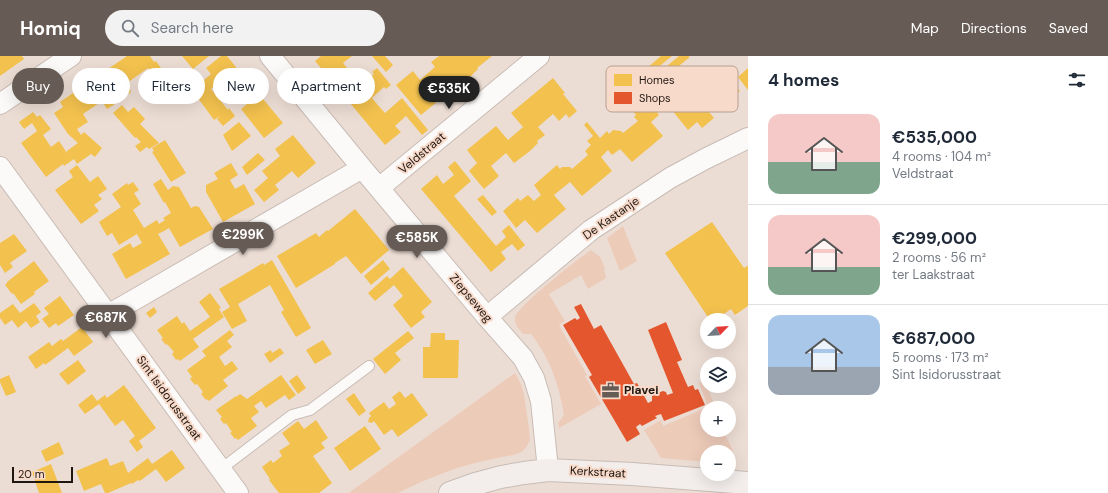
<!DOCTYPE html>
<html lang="en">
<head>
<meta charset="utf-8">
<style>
  body { margin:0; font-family:"DM Sans",sans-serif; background:#f2f2f3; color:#1f2937; height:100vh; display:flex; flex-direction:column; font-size:15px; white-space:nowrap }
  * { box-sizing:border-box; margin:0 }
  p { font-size:13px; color:#747a83 }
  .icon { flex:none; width:22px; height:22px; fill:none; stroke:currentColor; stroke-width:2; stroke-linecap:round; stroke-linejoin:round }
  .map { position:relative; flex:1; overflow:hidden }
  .panel { display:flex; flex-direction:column; background:#fff; width:360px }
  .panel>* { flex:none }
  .guide { position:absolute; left:12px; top:12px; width:380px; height:36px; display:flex; gap:8px }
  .needle { width:26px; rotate:65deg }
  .buttons { position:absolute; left:700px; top:257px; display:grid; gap:8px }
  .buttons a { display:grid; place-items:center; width:36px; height:36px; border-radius:50%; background:#fff; box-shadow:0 4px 16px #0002; font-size:20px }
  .scale { position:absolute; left:12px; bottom:10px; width:61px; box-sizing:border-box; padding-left:4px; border:2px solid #201610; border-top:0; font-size:11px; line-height:14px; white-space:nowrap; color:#201610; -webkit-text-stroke:3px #f7daca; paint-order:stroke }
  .price { position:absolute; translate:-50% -34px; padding:0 9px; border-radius:14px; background:#675c55; color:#fff; font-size:13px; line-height:26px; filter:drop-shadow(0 1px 2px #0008) }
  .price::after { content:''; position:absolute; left:50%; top:24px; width:12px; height:9px; margin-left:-6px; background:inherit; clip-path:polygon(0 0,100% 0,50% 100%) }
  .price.current { background:#222; color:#fff }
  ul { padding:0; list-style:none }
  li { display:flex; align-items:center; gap:12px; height:100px; padding:0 20px }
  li+li { border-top:1px solid #e0e1e3 }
  li span { display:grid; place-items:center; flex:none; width:112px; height:80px; border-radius:12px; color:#555 }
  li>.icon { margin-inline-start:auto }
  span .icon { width:48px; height:48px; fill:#fffc; stroke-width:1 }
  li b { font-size:17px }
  h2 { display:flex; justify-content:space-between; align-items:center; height:48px; padding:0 20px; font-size:17px }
  .pill { padding:0 14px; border-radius:18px; background:#fff; box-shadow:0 4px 16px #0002; font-size:14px; line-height:36px }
  .pill.current { background:#675c55; color:#fff }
  header { display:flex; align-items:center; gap:24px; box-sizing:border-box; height:56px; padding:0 20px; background:#675c55; color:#fff }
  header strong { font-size:19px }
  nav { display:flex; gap:22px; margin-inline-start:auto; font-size:14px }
  .search { width:280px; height:36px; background:#f2f2f3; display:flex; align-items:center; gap:10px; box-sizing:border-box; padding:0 14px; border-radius:22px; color:#747a83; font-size:15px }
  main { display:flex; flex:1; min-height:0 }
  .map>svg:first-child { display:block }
  .green { fill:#edcbb9 }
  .homes { fill:#f2c14e }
  .shops { fill:#e4572e }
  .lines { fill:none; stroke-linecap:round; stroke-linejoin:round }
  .lane-casing { stroke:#c8bcb5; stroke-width:12 }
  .street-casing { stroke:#c8bcb5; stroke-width:22 }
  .secondary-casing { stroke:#c8bcb5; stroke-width:24 }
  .lane { stroke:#fcfaf9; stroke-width:10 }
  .street { stroke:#fcfaf9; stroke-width:20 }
  .secondary { stroke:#f3eeec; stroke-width:22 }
  .labels { text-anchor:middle; stroke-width:4; stroke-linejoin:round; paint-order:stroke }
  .street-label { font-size:12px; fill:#201610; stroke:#f7daca }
  .poi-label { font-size:12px; font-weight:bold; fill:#201610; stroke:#f7daca; text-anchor:start }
  .key { fill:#f7daca; stroke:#b69f92; stroke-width:1 }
  .key-label { font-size:11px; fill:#201610 }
</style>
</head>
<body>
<header>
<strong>Homiq</strong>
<div class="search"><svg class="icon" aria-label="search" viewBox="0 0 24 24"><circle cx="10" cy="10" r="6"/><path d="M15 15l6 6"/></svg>Search here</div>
<nav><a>Map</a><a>Directions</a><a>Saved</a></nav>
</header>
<main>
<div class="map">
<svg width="748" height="437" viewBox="0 0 748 437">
  <rect width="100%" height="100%" fill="#ecddd4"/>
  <path class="green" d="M623 170 637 205 620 215 607 182Z
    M591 194 600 201 605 212 604 213 606 222 588 233 581 219 549 238 565 265 559 269 587 319 585 320 601 348 559 372 558 367 564 359C559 329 550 302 531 278H523C520 274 514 269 515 262 516 251 578 203 591 194Z
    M515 317 521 328 524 338 529 373 530 384 527 390 523 395 517 398 479 406 454 413 421 426 398 437H351L350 436Z
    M705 325 714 348V352H707V374H723L733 395 731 408H729V396H707V406L661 402 644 374 661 364 663 370 708 351 699 327Z"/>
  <path class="homes" d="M0 0H22L24 3 0 20Z
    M127 0H150L154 6 156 5 163 15 155 20 148 12 127 27 131 36 124 41 118 33 120 31 108 13Z
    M182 0H209L193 13Z
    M221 0H227L248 26 230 41 218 27 211 33 228 54 229 52 235 60 223 70 217 63 220 60 214 64 192 34 211 18 206 12Z
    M321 0H352L343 7 361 29 374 18 372 16 377 12 391 29 386 33 384 31 372 42 377 48 385 57 402 42 428 74 422 79 406 60 395 70 401 76 385 89 315 5Z
    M372 0H385L393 9 386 16Z
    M439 0H492L477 12 478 13 470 21 461 28 460 27 421 59 396 29 413 15 420 24 435 11 431 6Z
    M661 0H672L645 22 641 17Z
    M679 0H688L690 1 675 13 677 15 670 21 671 22 658 34 650 24Z
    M748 12V34L738 21Z
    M717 15 723 22 726 19 740 35 734 40 737 43 730 49 725 42 709 56 714 62 702 72 697 66 688 74 671 53Z
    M95 22 106 39 108 38 115 48 107 53 102 45 83 58 88 66 77 73 81 79 84 76 102 92 95 101 91 98 77 108 74 103 64 110 63 108 46 121 21 87 37 75 32 67 24 73 19 66 33 56 37 61 40 59 51 73 43 79 51 91 59 85 67 97V95L78 87 68 78 54 57 63 51 60 46Z
    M553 22 565 37 563 38 577 55 569 62 566 58 559 65 553 58 538 71 545 79 537 85 538 87 530 95 514 107 506 97 491 110 499 120 484 133 469 115 477 107 467 94 496 70 508 84 515 78 523 71 511 57Z
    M259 38 283 67 264 82 241 53Z
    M646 42 659 59 651 66 663 80 632 106 620 93 612 99 608 94 601 101 612 115 582 140 570 126 554 139 566 153 537 177 525 164 516 172 503 155 518 142 520 145 528 139 534 145 541 139 534 129 557 109 560 113 562 111H570L572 113 588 99 585 95 591 89 587 85 593 80 584 69 587 66 600 82 607 75 609 78 613 74 621 75 623 77 638 65 634 61 636 59 632 54Z
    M122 49 128 56 134 51 145 63 140 68 159 87 149 93 147 91 140 96 135 90 141 86 136 81 135 82 113 57Z
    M239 66 251 80 232 95 223 79Z
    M293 79 316 107 298 122 292 115 275 129 279 134 264 146 254 134 268 122 262 115 280 100 275 93Z
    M165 84 186 117 171 126 152 96 154 95 152 92Z
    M258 97 265 104 247 119 242 111Z
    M455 105 471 125 454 140 496 190 506 181 502 175 509 169 525 189 518 195 512 188 501 196 506 203 491 216 421 133 437 119 443 128 454 119 448 111Z
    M231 107 238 119 230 124 235 133 244 128 255 148 223 166 206 136V129L218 123 214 117Z
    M77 109 90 126 98 120 107 133 98 139 102 143 94 149 99 155 81 168 55 134 73 121 69 115Z
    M161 123 168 134 173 130 179 131 191 152 195 150 199 151 213 173 180 191 169 172 164 175 158 178 170 198 126 223 112 198 130 187 133 192 142 187 137 178 119 189 112 177 107 180 99 166 121 151 112 138 127 127 128 129 133 126 139 134 134 137 141 148 133 154 144 172 157 164 159 168 165 164 163 162 171 157 165 146 164 147 153 128Z
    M483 139 497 156 492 160 477 143Z
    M355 153 389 194 361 218 346 200 335 207V208L296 232 277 200 316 177 319 181 327 174 328 175Z
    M712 166 744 212 747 210 748 211V250L735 259 731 253 715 264H710L665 197Z
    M14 178 27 195 10 207 13 211 5 217 0 209V187Z
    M272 204 311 272 296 281 281 256 284 254 270 229 238 248 247 265 232 273 222 256 230 251 219 233 263 207 264 209Z
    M383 204 390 213 371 229 364 220Z
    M34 205 49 225 34 236 35 238 21 248 13 237 12 238 5 229 7 227V226Z
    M403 211 432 246 421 256 425 261 411 272 393 249 403 240 394 229 375 245 368 237 387 220 390 223Z
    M210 237 221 252 219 253 224 261 193 283 199 291 180 305 178 303 176 304 172 298 174 296 167 288 166 289 161 283 163 282 157 274 177 260 182 268 184 266 190 275 210 261 199 246Z
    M60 240 74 259 58 270 56 267 49 272 42 263 49 258 44 252Z
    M34 247 41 256 36 260 40 266 31 272 26 265 18 272 12 264 5 269 0 262V257L13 248 20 257Z
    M154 251 157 256 150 262 146 257Z
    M82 271 93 286 74 300 68 292 45 309 44 307 36 313 28 301 49 286 52 290 61 283 63 285Z
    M230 274 234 279 227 285 232 291 219 301 225 310 232 305 238 313 223 324 228 330 209 345 207 343 206 344 201 338 203 336 197 328 195 329 190 323 192 321 187 314 206 300 202 295Z
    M408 275 414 282 395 297 401 304 385 318 373 303Z
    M431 277H445V284H459L458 322H423V291H430Z
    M323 284 332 298 315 308 306 294Z
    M280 292 284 297 270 307 264 298 271 294 272 297Z
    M78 304 86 315 68 329 59 318Z
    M9 319 16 336 6 340 0 326V323Z
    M281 319 296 339 289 344 285 339 266 352 261 345 254 350 259 356 251 362 257 370 238 384 236 382 235 383 230 377 232 376 226 367 224 368 220 363 222 361 216 354 236 340V341L240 338 247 343Z
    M297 319 306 332 298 338 289 325Z
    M124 329 156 372 139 385 143 391 137 396 129 385 135 380 123 364 115 370 99 348 85 358 78 349 92 338 97 345 105 339 107 342Z
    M400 335 405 342 412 337 428 359 398 381 392 373 384 379 374 365 372 367 368 366 369 362 371 360 369 357 384 346 389 353 396 348 392 341Z
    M354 337 366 355 359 360 346 343Z
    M316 364 328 382 321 387 325 392 313 400 332 427 319 437H279L269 424 270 423 262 411 271 404 273 407 282 400 279 395 290 388 282 377 298 365 304 373Z
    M365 370 381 393 350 415 334 392Z
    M59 386 64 398 46 406 41 395Z
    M172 394 185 412 166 426 156 413 140 425 138 424 132 428 131 427 108 437H105L101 428 84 435 76 415 107 402 110 410 123 405 128 417 148 402 152 408Z
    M51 408 62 437H39L32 416Z"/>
  <path class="shops" d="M581 248 594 273 601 269 634 328 637 327 648 347 652 345V340L655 338 663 335 666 336 667 339 673 337 648 274 666 266 682 304 677 306 688 331 693 329 695 334 698 333 705 349 664 365 661 358 655 360 657 362 642 370 640 368 636 371 640 378 627 386 589 321 592 319 563 269 575 262 577 264 580 262 574 251Z"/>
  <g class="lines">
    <defs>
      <path id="lane" d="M221 413 292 359 310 354 369 310"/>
      <path id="street" d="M270 0 362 112 487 261 523 302 534 322 541 345 548 414
        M0 48 71 0
        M0 111 238 437
        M379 132 539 0
        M108 259 362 112
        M487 261 591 174 670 122 705 103 748 82"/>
      <path id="secondary" d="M450 437 475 428 501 421 524 417 548 414 632 418 748 427"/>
    </defs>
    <use href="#lane" class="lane-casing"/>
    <use href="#street" class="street-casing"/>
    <use href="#secondary" class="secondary-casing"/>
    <use href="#lane" class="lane"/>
    <use href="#street" class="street"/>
    <use href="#secondary" class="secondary"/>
  </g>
  <defs>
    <symbol id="office-bare" viewBox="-9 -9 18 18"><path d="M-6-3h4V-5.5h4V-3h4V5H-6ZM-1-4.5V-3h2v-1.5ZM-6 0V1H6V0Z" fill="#675c55" stroke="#f7daca" stroke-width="2.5" paint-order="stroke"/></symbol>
  </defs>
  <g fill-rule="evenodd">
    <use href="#office-bare" x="598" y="322" width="25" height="25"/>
  </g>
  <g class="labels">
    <g class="street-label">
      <text transform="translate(422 97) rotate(-40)" y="4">Veldstraat</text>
      <text transform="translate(611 162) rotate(-35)" y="4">De Kastanje</text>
      <text transform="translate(471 242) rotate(50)" y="4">Ziepseweg</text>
      <text transform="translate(169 342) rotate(54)" y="4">Sint Isidorusstraat</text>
      <text transform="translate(598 416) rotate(3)" y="4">Kerkstraat</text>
    </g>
    <g class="poi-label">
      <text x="624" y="338">Plavei</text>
    </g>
  </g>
  <rect x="606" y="10" width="132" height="46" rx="6" class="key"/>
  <rect x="614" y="18" width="18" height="12" fill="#f2c14e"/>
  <rect x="614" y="36" width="18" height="12" fill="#e4572e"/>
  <g class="key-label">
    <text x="639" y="28">Homes</text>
    <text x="639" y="46">Shops</text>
  </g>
</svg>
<div class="buttons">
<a><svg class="needle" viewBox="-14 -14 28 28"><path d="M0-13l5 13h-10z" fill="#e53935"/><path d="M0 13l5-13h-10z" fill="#747a83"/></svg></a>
<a><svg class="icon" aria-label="layers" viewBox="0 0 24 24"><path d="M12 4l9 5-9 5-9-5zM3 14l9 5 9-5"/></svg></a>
<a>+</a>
<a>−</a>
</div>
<div class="scale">20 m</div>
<b class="price current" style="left:449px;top:54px">€535K</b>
<b class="price" style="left:243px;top:200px">€299K</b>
<b class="price" style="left:417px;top:203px">€585K</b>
<b class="price" style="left:106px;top:283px">€687K</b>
<div class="guide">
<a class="pill current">Buy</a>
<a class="pill">Rent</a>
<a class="pill">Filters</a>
<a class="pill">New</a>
<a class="pill">Apartment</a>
</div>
</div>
<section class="panel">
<h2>4 homes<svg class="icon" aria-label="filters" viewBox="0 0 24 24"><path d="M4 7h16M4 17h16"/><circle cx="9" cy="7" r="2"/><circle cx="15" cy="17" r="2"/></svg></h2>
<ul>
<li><span style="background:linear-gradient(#f6c9c9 60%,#7fa58c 0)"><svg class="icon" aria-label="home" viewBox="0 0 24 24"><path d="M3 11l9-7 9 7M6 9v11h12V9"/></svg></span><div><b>€535,000</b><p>4 rooms · 104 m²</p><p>Veldstraat</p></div></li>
<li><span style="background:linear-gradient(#f6c9c9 65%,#7fa58c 0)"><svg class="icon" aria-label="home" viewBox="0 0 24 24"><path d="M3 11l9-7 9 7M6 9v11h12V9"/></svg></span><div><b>€299,000</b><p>2 rooms · 56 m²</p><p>ter Laakstraat</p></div></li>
<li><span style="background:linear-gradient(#a9c7e8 65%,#9aa5b1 0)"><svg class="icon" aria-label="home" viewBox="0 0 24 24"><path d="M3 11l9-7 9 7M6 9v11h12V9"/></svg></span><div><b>€687,000</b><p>5 rooms · 173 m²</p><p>Sint Isidorusstraat</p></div></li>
</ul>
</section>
</main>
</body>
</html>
